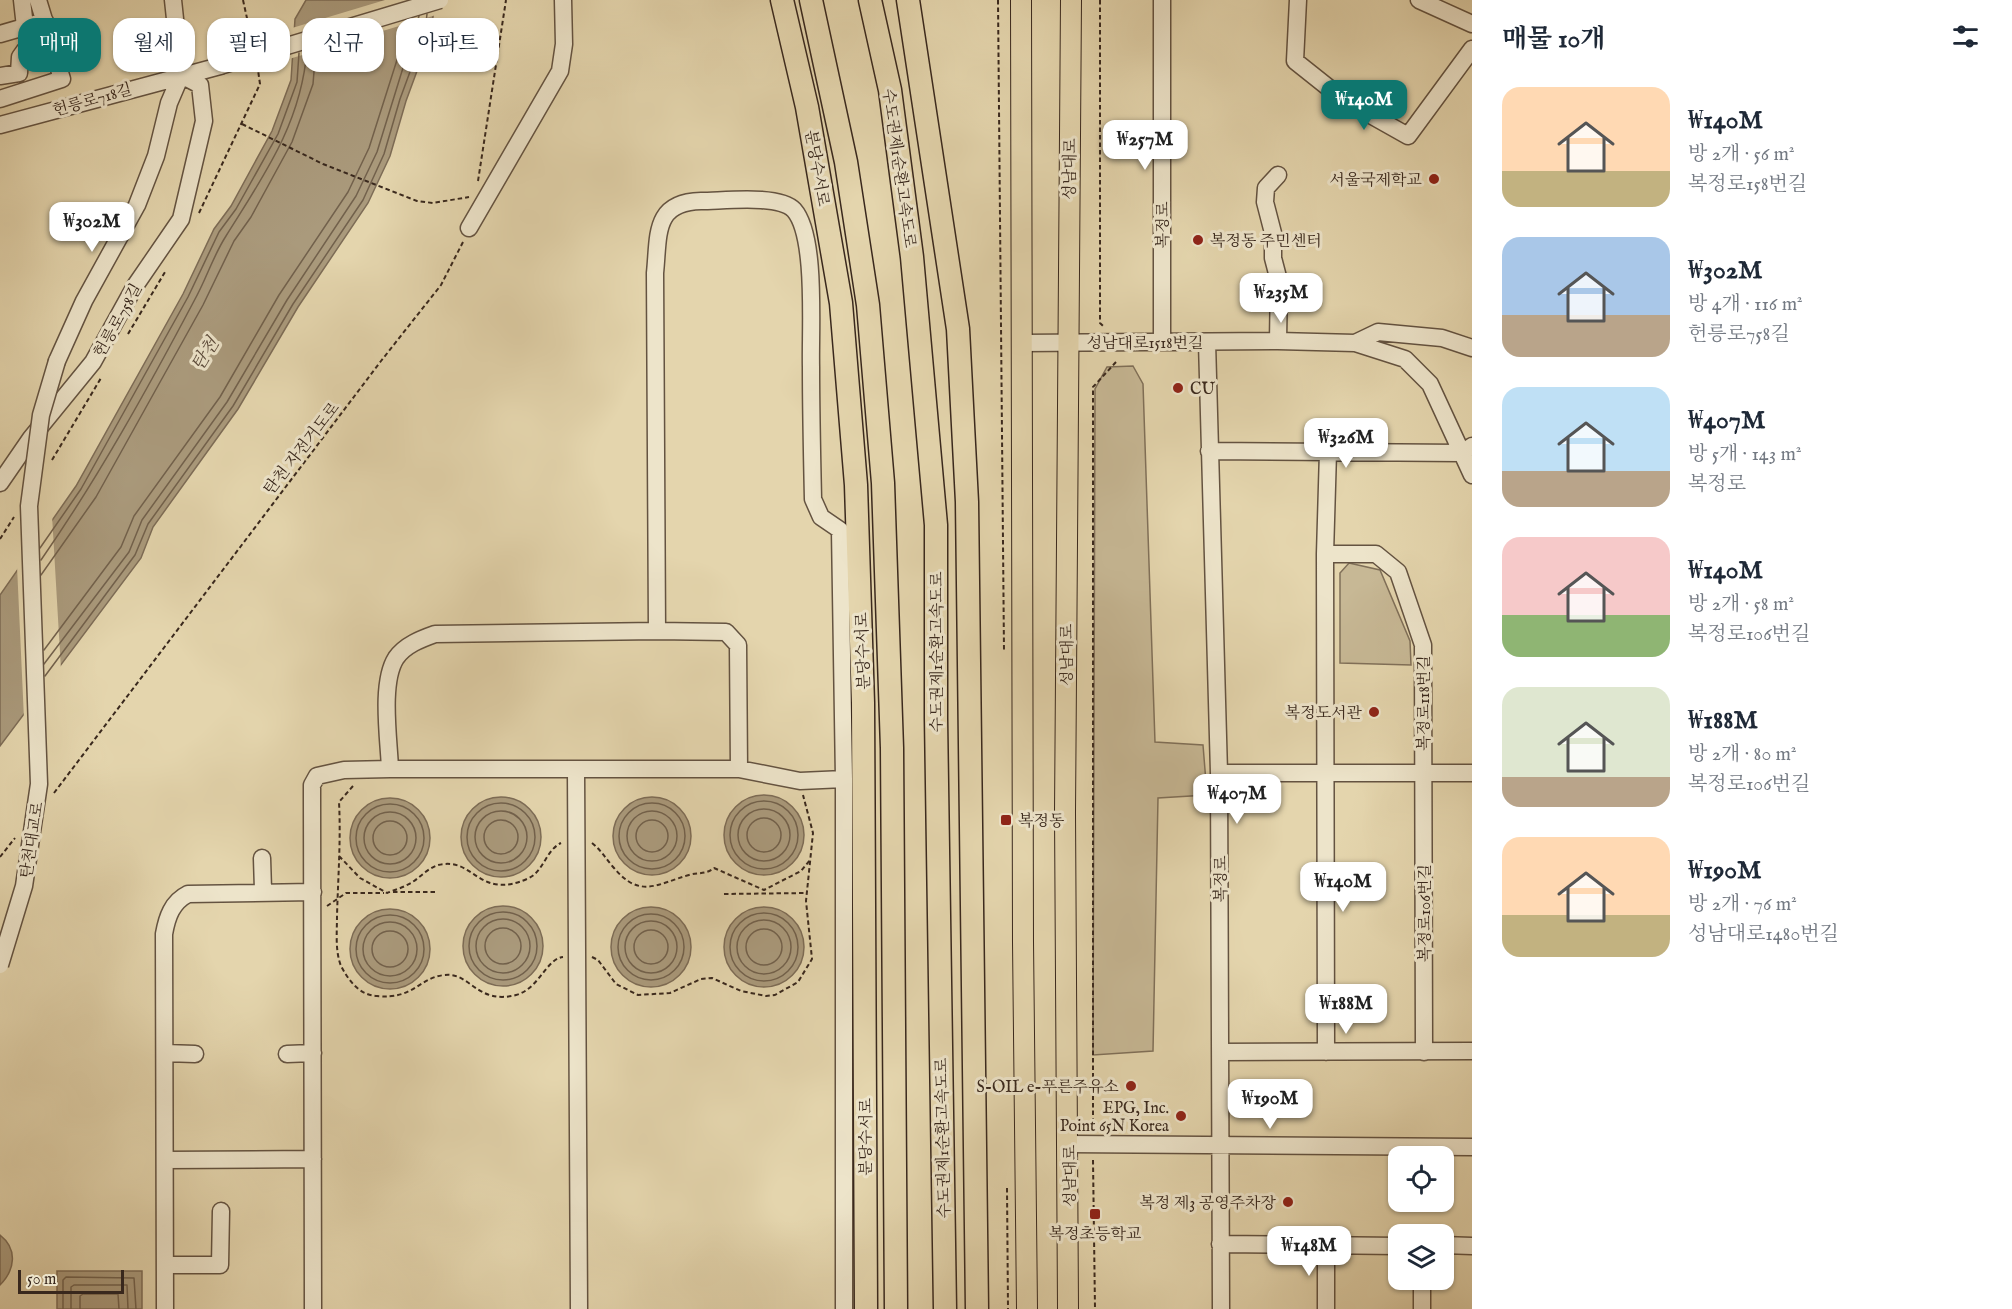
<!DOCTYPE html>
<html lang="ko">
<head>
<meta charset="utf-8">
<style>
  body { margin:0; font-family:"IM FELL English","Noto Serif KR",serif; background:#f6f6f7; color:#1f2937; height:100vh; display:flex; flex-direction:column; font-size:22px; white-space:nowrap }
  * { box-sizing:border-box; margin:0 }
  p { font-size:20px; color:#747a83 }
  .icon { flex:none; width:33px; height:33px; fill:none; stroke:currentColor; stroke-width:2; stroke-linecap:round; stroke-linejoin:round }
  .map { position:relative; flex:1; overflow:hidden }
  .side { display:flex; flex-direction:column; background:#fff; width:540px }
  .side>* { flex:none }
  .hud { position:absolute; left:18px; top:18px; width:570px; height:54px; display:flex; gap:12px }
  .tools { position:absolute; left:1388px; top:1146px; display:grid; gap:12px }
  .tools a { display:grid; place-items:center; width:66px; height:66px; border-radius:12px; background:#fff; box-shadow:0 2px 4px #0004; font-size:30px }
  .scale { position:absolute; left:18px; bottom:15px; width:106px; box-sizing:border-box; padding-left:6px; border:3px solid #39281d; border-top:0; font-size:16px; line-height:21px; white-space:nowrap; color:#39281d; -webkit-text-stroke:4px #ede4ca; paint-order:stroke }
  .price { position:absolute; translate:-50% -51px; padding:0 14px; border-radius:12px; background:#fff; color:#222; font-size:20px; line-height:39px; filter:drop-shadow(0 2px 3px #0008) }
  .price::after { content:''; position:absolute; left:50%; top:36px; width:18px; height:14px; margin-left:-9px; background:inherit; clip-path:polygon(0 0,100% 0,50% 100%) }
  .price.selected { background:#0f766e; color:#fff }
  ul { padding:0; list-style:none }
  li { display:flex; align-items:center; gap:18px; height:150px; padding:0 30px }
  li span { display:grid; place-items:center; flex:none; width:168px; height:120px; border-radius:18px; color:#555 }
  li>.icon { margin-inline-start:auto }
  span .icon { width:72px; height:72px; fill:#fffc; stroke-width:1 }
  li b { font-size:26px }
  h2 { display:flex; justify-content:space-between; align-items:center; height:72px; padding:0 30px; font-size:26px }
  .tag { padding:0 21px; border-radius:18px; background:#fff; box-shadow:0 2px 4px #0004; font-size:21px; line-height:54px }
  .tag.selected { background:#0f766e; color:#fff }
  main { display:flex; flex:1; min-height:0 }
  .map>svg:first-child { display:block }
  .green { fill:#c7b895; stroke:#807059; stroke-width:1.5 }
  .water { fill:#aa9a7c; stroke:#7d6c56; stroke-width:1.5 }
  .pier { fill:#e4d5ad }
  .lines { fill:none; stroke-linecap:round; stroke-linejoin:round }
  .shore { stroke:#72614c; stroke-width:1.5 }
  .minor-casing { stroke:#645341; stroke-width:19 }
  .major-casing { stroke:#39281d; stroke-width:22 }
  .highway-casing { stroke:#39281d; stroke-width:25 }
  .path { stroke:#39281d; stroke-width:2; stroke-dasharray:4.5 3; stroke-linecap:butt }
  .minor { stroke:#ede4ca; stroke-width:16 }
  .major { stroke:#e4d5ad; stroke-width:20 }
  .highway { stroke:#e4d5ad; stroke-width:22 }
  .minor-bridge-casing { stroke:#645341; stroke-width:19; stroke-linecap:butt }
  .minor-bridge { stroke:#ede4ca; stroke-width:16 }
  .poi-dot { fill:#8f2418; stroke:#ede4ca; stroke-width:2 }
  .labels { text-anchor:middle; stroke-width:6; stroke-linejoin:round; paint-order:stroke }
  .street-label { font-size:16px; fill:#39281d; stroke:#ede4ca }
  .poi-label { font-size:16px; fill:#39281d; stroke:#ede4ca; text-anchor:end }
  .water-label { font-size:18px; font-style:italic; fill:#5b4a3a; stroke:#ede4ca }
</style>
</head>
<body>
<main>
<div class="map">
<svg width="1472" height="1309" viewBox="0 0 1472 1309">
  <rect width="100%" height="100%" fill="#e4d5ad"/>
  <filter id="stains"><feTurbulence type="fractalNoise" baseFrequency=".00333" numOctaves="4"/><feColorMatrix values="0 0 0 0 .2 0 0 0 0 .09 0 0 0 0 .02 0 0 0 .5 -.17"/></filter>
  <radialGradient id="worn" r=".72"><stop offset=".6" stop-color="#630" stop-opacity="0"/><stop offset="1" stop-color="#630" stop-opacity=".3"/></radialGradient>
  <path class="green" d="M1133 366 1143 384 1155 742 1203 745 1207 795 1158 798 1153 1051 1093 1055 1095 389 1107 367Z
    M1349 563 1380 570 1410 641 1411 665 1340 663V573Z"/>
  <path class="water" d="M306 0H435L431 33 406 101 390 156 368 203 298 307 238 409 153 527 141 558 0 746V595L76 486 183 294 214 229 231 206 272 131 291 80 295 19Z
    M724 835a40 40 0 1 1 80 0a40 40 0 1 1-80 0Z
    M461 837a40 40 0 1 1 80 0a40 40 0 1 1-80 0Z
    M613 836a39 39 0 1 1 78 0a39 39 0 1 1-78 0Z
    M350 838a40 40 0 1 1 80 0a40 40 0 1 1-80 0Z
    M463 946a40 40 0 1 1 80 0a40 40 0 1 1-80 0Z
    M724 947a40 40 0 1 1 80 0a40 40 0 1 1-80 0Z
    M611 947a40 40 0 1 1 80 0a40 40 0 1 1-80 0Z
    M350 949a40 40 0 1 1 80 0a40 40 0 1 1-80 0Z
    M0 1235C18 1249 15 1270 0 1285Z
    M57 1271H142V1309H57Z"/>
  <path class="pier" d="M385 0H438L436 15 289 59 292 28Z
    M52 515 61 670 24 719 17 566Z"/>
  <g class="lines">
    <path class="shore" d="M40 548 81 489 188 297 219 232 236 209 278 134 297 82 299 53
      M41 560C98 478 147 390 194 301 206 280 213 256 226 236 264 175 301 124 307 50
      M41 575 96 497 203 305 234 241 251 217 292 142 313 84 316 47
      M44 650 121 547 134 516 220 397 279 295 348 192 369 148 410 19
      M44 664 129 552 142 520 227 402 287 300 356 196 377 152 419 16
      M45 676 135 555 148 524 233 406 293 304 363 200 384 154 400 99 425 31 427 14
      M730 835a34 34 0 1 1 68 0a34 34 0 1 1-68 0Z
      M467 837a34 34 0 1 1 68 0a34 34 0 1 1-68 0Z
      M619 836a33 33 0 1 1 66 0a33 33 0 1 1-66 0Z
      M356 838a34 34 0 1 1 68 0a34 34 0 1 1-68 0Z
      M738 835a26 26 0 1 1 52 0a26 26 0 1 1-52 0Z
      M475 837a26 26 0 1 1 52 0a26 26 0 1 1-52 0Z
      M627 836a25 25 0 1 1 50 0a25 25 0 1 1-50 0Z
      M364 838a26 26 0 1 1 52 0a26 26 0 1 1-52 0Z
      M747 835a17 17 0 1 1 34 0a17 17 0 1 1-34 0Z
      M484 837a17 17 0 1 1 34 0a17 17 0 1 1-34 0Z
      M636 836a16 16 0 1 1 32 0a16 16 0 1 1-32 0Z
      M373 838a17 17 0 1 1 34 0a17 17 0 1 1-34 0Z
      M469 946a34 34 0 1 1 68 0a34 34 0 1 1-68 0Z
      M730 947a34 34 0 1 1 68 0a34 34 0 1 1-68 0Z
      M618 947a33 33 0 1 1 66 0a33 33 0 1 1-66 0Z
      M356 949a34 34 0 1 1 68 0a34 34 0 1 1-68 0Z
      M476 946a27 27 0 1 1 54 0a27 27 0 1 1-54 0Z
      M737 947a27 27 0 1 1 54 0a27 27 0 1 1-54 0Z
      M625 947a26 26 0 1 1 52 0a26 26 0 1 1-52 0Z
      M363 949a27 27 0 1 1 54 0a27 27 0 1 1-54 0Z
      M485 946a18 18 0 1 1 36 0a18 18 0 1 1-36 0Z
      M746 947a18 18 0 1 1 36 0a18 18 0 1 1-36 0Z
      M634 947a17 17 0 1 1 34 0a17 17 0 1 1-34 0Z
      M372 949a18 18 0 1 1 36 0a18 18 0 1 1-36 0Z
      M63 1309V1280L66 1277 134 1278 136 1309
      M71 1309V1287L74 1285H127L128 1309
      M80 1309V1296L83 1294H118L119 1309"/>
    <defs>
      <path id="minor" d="M22 0 25 27
        M1162 0V342
        M1298 0 1295 61 1344 100 1408 136 1472 49
        M1419 0 1472 24
        M0 34 45 21
        M0 76 19 73 20 57 25 50 32 49 55 55
        M0 99 62 79 38 0
        M0 125 220 66
        M469 228 560 71 564 44 563 0
        M1278 341 1279 281 1273 258V233L1265 202 1266 188 1278 175
        M1207 342 1219 773 1221 1309
        M1023 343 1278 341 1355 343 1405 359 1430 384 1472 475
        M1355 343 1378 332 1442 338 1472 348
        M57 361 84 301 137 205 156 156 169 103 181 75 173 0
        M1209 451 1462 453 1472 446
        M0 483 31 438 93 362 135 286 181 219 204 121 200 85 181 75
        M1325 554H1376L1398 572 1423 645 1424 1052
        M390 769C389 740 380 683 396 658 405 645 421 639 435 634L657 631
        M739 769 738 645 726 632 657 631 655 273C659 235 653 202 701 201 723 201 779 194 794 210 817 236 810 331 811 367 811 411 812 455 813 499L821 517 840 530 844 779V1309
        M576 771 579 1309
        M1219 773H1472
        M262 858 263 890
        M1221 1052 1472 1051
        M1326 1052 1325 554 1328 452
        M165 1053 195 1054
        M287 1054 313 1053
        M1069 1144 1472 1147
        M165 1160 313 1159
        M1220 1244 1398 1246
        M1443 1245 1472 1246
        M1326 1246V1309
        M165 1265H220L221 1211
        M165 1309 164 934C167 917 172 902 188 894L313 892
        M313 1309 312 798V785L317 776 344 770 390 769H739L800 781 844 779
        M1422 1309V1280"/>
      <path id="major" d="M1021 0 1023 942 1027 1309
        M1068 1309 1065 813 1071 0"/>
      <path id="highway" d="M782 0 807 107 841 303 856 485 863 703 866 1309
        M811 0 846 162 868 305 883 483 892 748 896 1309
        M870 0 890 90 912 257 936 525V718L945 1309
        M908 0 958 329 967 502 977 1309"/>
    </defs>
    <use href="#minor" class="minor-casing"/>
    <use href="#major" class="major-casing"/>
    <use href="#highway" class="highway-casing"/>
    <path class="path" d="M243 0 252 41
      M998 0 1004 651
      M1100 0V323L1103 326
      M242 124 323 164 417 201 433 203 469 197
      M478 181 506 0
      M199 213 260 84 258 70
      M128 334 165 272
      M52 460 101 378
      M0 539 14 517
      M353 786 339 802C341 840 338 878 337 916 337 932 335 951 341 966 349 981 359 995 377 996 414 1000 419 977 445 975 470 972 477 1005 516 995 539 989 546 959 563 957
      M54 793 381 361 441 285 463 242
      M592 843C601 850 606 859 614 868 640 899 657 884 689 875 699 872 705 875 714 868L764 890 801 871 810 860
      M339 856 360 878 387 893C394 890 402 888 409 884 421 878 429 865 444 864 475 861 480 899 527 879 544 872 545 851 561 843
      M0 857 15 838
      M393 892H436
      M724 894 807 893
      M327 906 346 893H384
      M592 957 598 960 616 984 638 995 670 993 701 979 712 978 741 991 766 996 775 995 798 982 812 959 806 901 813 833 803 795
      M1093 1130V387L1116 362
      M1093 1160 1095 1309
      M1007 1188 1008 1309"/>
    <use href="#minor" class="minor"/>
    <use href="#major" class="major"/>
    <use href="#highway" class="highway"/>
    <defs>
      <path id="minor-bridge" d="M220 66 440 0
        M0 965 24 886 39 784 29 506 41 415 57 361"/>
    </defs>
    <use href="#minor-bridge" class="minor-bridge-casing"/>
    <use href="#minor-bridge" class="minor-bridge"/>
  </g>
  <g class="poi-dot">
    <circle cx="1434" cy="179" r="6"/>
    <circle cx="1198" cy="240" r="6"/>
    <circle cx="1178" cy="388" r="6"/>
    <circle cx="1374" cy="712" r="6"/>
    <rect x="1000" y="814" width="12" height="12" rx="3"/>
    <circle cx="1131" cy="1086" r="6"/>
    <circle cx="1181" cy="1116" r="6"/>
    <circle cx="1288" cy="1202" r="6"/>
    <rect x="1089" y="1208" width="12" height="12" rx="3"/>
  </g>
  <g class="labels">
    <g class="street-label">
      <text transform="translate(92 99) rotate(-16)" y="6">헌릉로718길</text>
      <text transform="translate(818 168) rotate(80)" y="6">분당수서로</text>
      <text transform="translate(900 168) rotate(82)" y="6">수도권제1순환고속도로</text>
      <text transform="translate(1069 169) rotate(-89)" y="6">성남대로</text>
      <text transform="translate(1162 225) rotate(-90)" y="6">복정로</text>
      <text transform="translate(117 320) rotate(-61)" y="6">헌릉로758길</text>
      <text x="1145" y="348">성남대로1518번길</text>
      <text transform="translate(301 448) rotate(-52)" y="6">탄천 자전거도로</text>
      <text transform="translate(862 651) rotate(-92)" y="6">분당수서로</text>
      <text transform="translate(936 652) rotate(-90)" y="6">수도권제1순환고속도로</text>
      <text transform="translate(1066 655) rotate(-90)" y="6">성남대로</text>
      <text transform="translate(1423 703) rotate(-90)" y="6">복정로118번길</text>
      <text transform="translate(31 840) rotate(-81)" y="6">탄천대교로</text>
      <text transform="translate(1220 879) rotate(-90)" y="6">복정로</text>
      <text transform="translate(1424 913) rotate(-90)" y="6">복정로106번길</text>
      <text transform="translate(865 1137) rotate(-90)" y="6">분당수서로</text>
      <text transform="translate(942 1138) rotate(-91)" y="6">수도권제1순환고속도로</text>
      <text transform="translate(1069 1176) rotate(-90)" y="6">성남대로</text>
    </g>
    <g class="poi-label">
      <text x="1422" y="185">서울국제학교</text>
      <text x="1210" y="246" text-anchor="start">복정동 주민센터</text>
      <text x="1190" y="394" text-anchor="start">CU</text>
      <text x="1362" y="718">복정도서관</text>
      <text x="1018" y="826" text-anchor="start">복정동</text>
      <text x="1119" y="1092">S-OIL e-푸른주유소</text>
      <text x="1169" y="1113">EPG, Inc.<tspan x="1169" dy="18">Point 65N Korea</tspan></text>
      <text x="1276" y="1208">복정 제3 공영주차장</text>
      <text x="1095" y="1239" text-anchor="middle">복정초등학교</text>
    </g>
    <g class="water-label">
      <text transform="translate(205 354) rotate(-58)" y="6">탄천</text>
    </g>
  </g>
  <rect width="100%" height="100%" filter="url(#stains)"/>
  <rect width="100%" height="100%" fill="url(#worn)"/>
</svg>
<div class="tools">
<a><svg class="icon" aria-label="locate" viewBox="0 0 24 24"><circle cx="12" cy="12" r="6"/><path d="M12 2v4M12 18v4M2 12h4M18 12h4"/></svg></a>
<a><svg class="icon" aria-label="layers" viewBox="0 0 24 24"><path d="M12 4l9 5-9 5-9-5zM3 14l9 5 9-5"/></svg></a>
</div>
<div class="scale">50 m</div>
<b class="price selected" style="left:1364px;top:131px">₩140M</b>
<b class="price" style="left:1145px;top:171px">₩257M</b>
<b class="price" style="left:92px;top:253px">₩302M</b>
<b class="price" style="left:1281px;top:324px">₩235M</b>
<b class="price" style="left:1346px;top:469px">₩326M</b>
<b class="price" style="left:1237px;top:825px">₩407M</b>
<b class="price" style="left:1343px;top:913px">₩140M</b>
<b class="price" style="left:1346px;top:1035px">₩188M</b>
<b class="price" style="left:1270px;top:1130px">₩190M</b>
<b class="price" style="left:1309px;top:1277px">₩148M</b>
<div class="hud">
<a class="tag selected">매매</a>
<a class="tag">월세</a>
<a class="tag">필터</a>
<a class="tag">신규</a>
<a class="tag">아파트</a>
</div>
</div>
<section class="side">
<h2>매물 10개<svg class="icon" aria-label="filters" viewBox="0 0 24 24"><path d="M4 7h16M4 17h16"/><circle cx="9" cy="7" r="2"/><circle cx="15" cy="17" r="2"/></svg></h2>
<ul>
<li><span style="background:linear-gradient(#ffd9b3 70%,#c2b280 0)"><svg class="icon" aria-label="home" viewBox="0 0 24 24"><path d="M3 11l9-7 9 7M6 9v11h12V9"/></svg></span><div><b>₩140M</b><p>방 2개 · 56 m²</p><p>복정로158번길</p></div></li>
<li><span style="background:linear-gradient(#a9c7e8 65%,#b9a48a 0)"><svg class="icon" aria-label="home" viewBox="0 0 24 24"><path d="M3 11l9-7 9 7M6 9v11h12V9"/></svg></span><div><b>₩302M</b><p>방 4개 · 116 m²</p><p>헌릉로758길</p></div></li>
<li><span style="background:linear-gradient(#bfe0f5 70%,#b9a48a 0)"><svg class="icon" aria-label="home" viewBox="0 0 24 24"><path d="M3 11l9-7 9 7M6 9v11h12V9"/></svg></span><div><b>₩407M</b><p>방 5개 · 143 m²</p><p>복정로</p></div></li>
<li><span style="background:linear-gradient(#f6c9c9 65%,#8fb573 0)"><svg class="icon" aria-label="home" viewBox="0 0 24 24"><path d="M3 11l9-7 9 7M6 9v11h12V9"/></svg></span><div><b>₩140M</b><p>방 2개 · 58 m²</p><p>복정로106번길</p></div></li>
<li><span style="background:linear-gradient(#dfe7d0 75%,#b9a48a 0)"><svg class="icon" aria-label="home" viewBox="0 0 24 24"><path d="M3 11l9-7 9 7M6 9v11h12V9"/></svg></span><div><b>₩188M</b><p>방 2개 · 80 m²</p><p>복정로106번길</p></div></li>
<li><span style="background:linear-gradient(#ffd9b3 65%,#c2b280 0)"><svg class="icon" aria-label="home" viewBox="0 0 24 24"><path d="M3 11l9-7 9 7M6 9v11h12V9"/></svg></span><div><b>₩190M</b><p>방 2개 · 76 m²</p><p>성남대로1480번길</p></div></li>
</ul>
</section>
</main>
</body>
</html>
